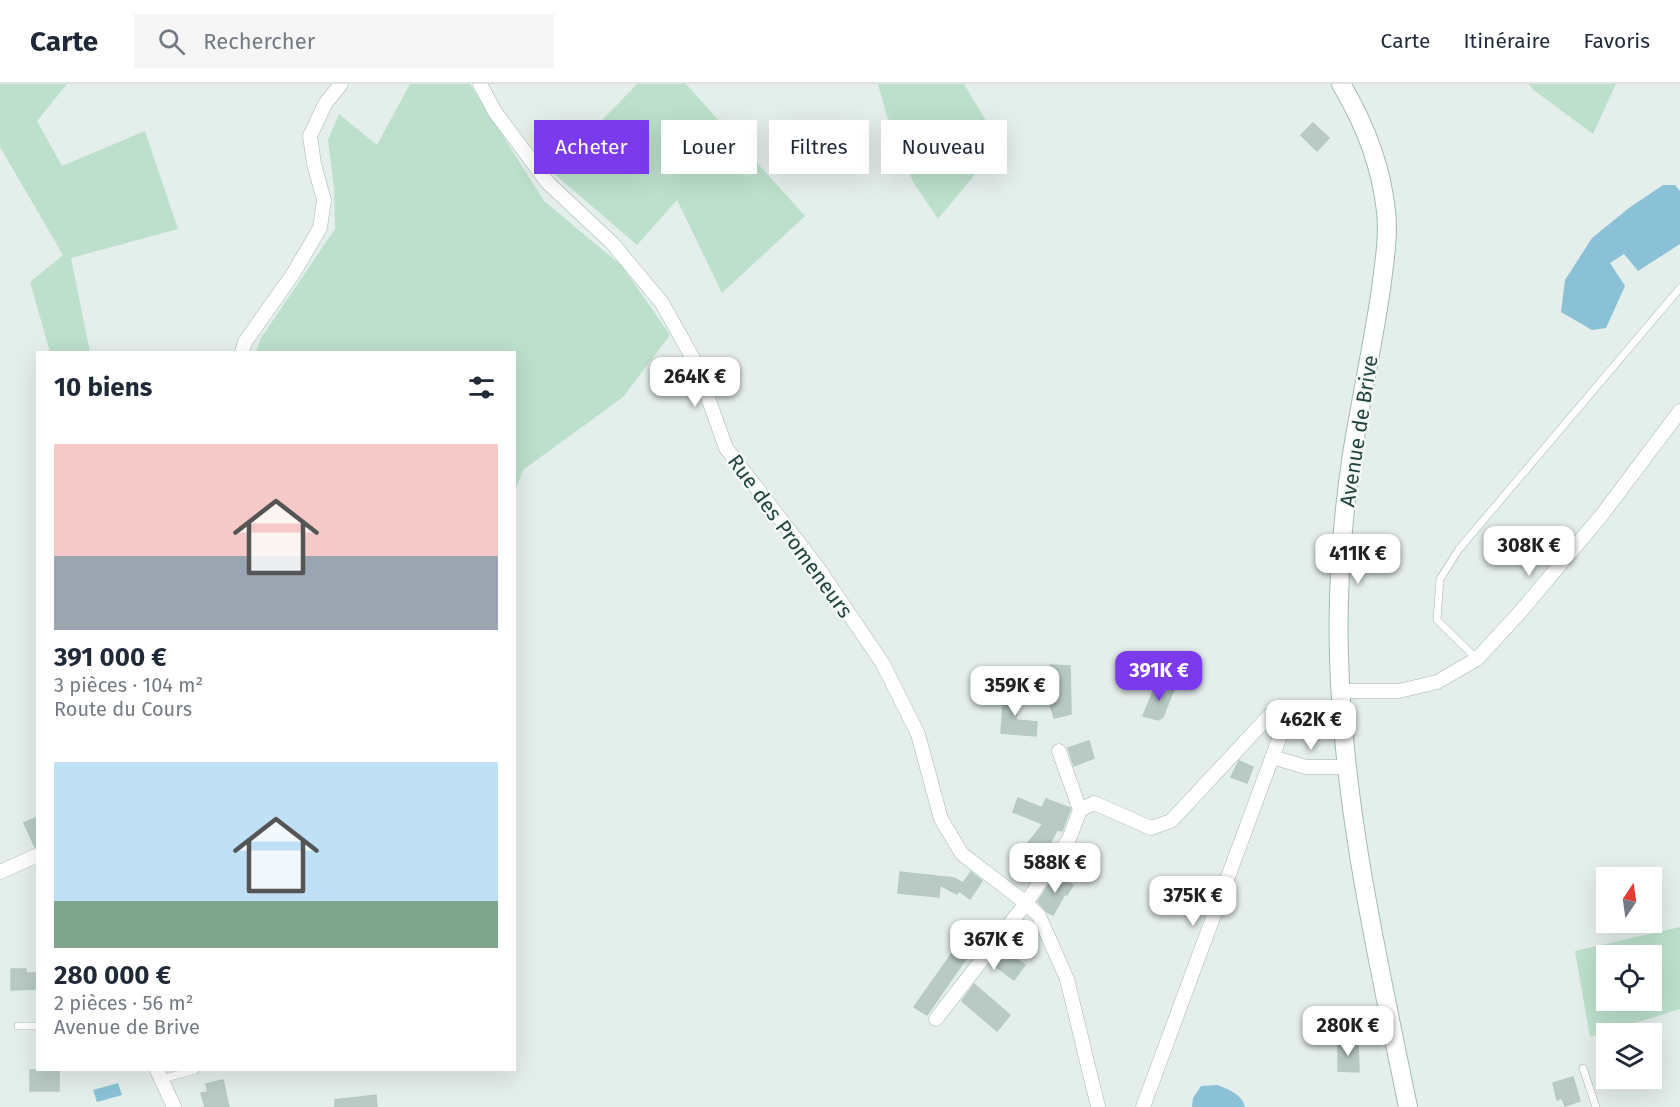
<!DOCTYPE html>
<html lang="fr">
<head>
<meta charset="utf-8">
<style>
  body { margin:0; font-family:"Fira Sans",sans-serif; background:#f6f6f7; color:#1f2937; height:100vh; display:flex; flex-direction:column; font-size:22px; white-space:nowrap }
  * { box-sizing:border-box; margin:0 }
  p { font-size:20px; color:#747a83 }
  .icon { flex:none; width:33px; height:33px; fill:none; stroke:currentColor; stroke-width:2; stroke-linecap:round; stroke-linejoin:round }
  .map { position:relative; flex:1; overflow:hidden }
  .sheet { position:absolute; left:36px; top:267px; width:480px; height:720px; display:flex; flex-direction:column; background:#fff; border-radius:0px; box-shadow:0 6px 24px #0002 }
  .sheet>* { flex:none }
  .hud { position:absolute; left:534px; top:36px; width:570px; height:54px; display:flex; gap:12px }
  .needle { width:39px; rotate:13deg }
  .fabs { position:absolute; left:1596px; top:783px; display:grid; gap:12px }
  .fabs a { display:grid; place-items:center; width:66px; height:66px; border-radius:0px; background:#fff; box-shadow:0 6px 24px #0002; font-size:30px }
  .price { position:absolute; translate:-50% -51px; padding:0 14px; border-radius:12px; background:#fff; color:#222; font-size:20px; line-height:39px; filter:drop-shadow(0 2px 3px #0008) }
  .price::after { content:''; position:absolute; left:50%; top:36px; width:18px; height:14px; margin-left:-9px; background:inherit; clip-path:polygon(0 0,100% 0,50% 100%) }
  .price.current { background:#7c3aed; color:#fff }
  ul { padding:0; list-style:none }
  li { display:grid; align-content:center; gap:12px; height:318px; padding:0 18px }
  li span { display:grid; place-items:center; height:186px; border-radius:0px; color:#555 }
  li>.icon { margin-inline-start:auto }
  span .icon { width:108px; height:108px; fill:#fffc; stroke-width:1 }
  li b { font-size:26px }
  h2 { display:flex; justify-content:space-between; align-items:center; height:72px; padding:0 18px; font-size:26px }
  .chip { padding:0 21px; border-radius:0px; background:#fff; box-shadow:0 6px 24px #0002; font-size:21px; line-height:54px }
  .chip.current { background:#7c3aed; color:#fff }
  header { display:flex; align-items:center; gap:36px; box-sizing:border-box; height:84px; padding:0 30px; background:#fff; border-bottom:2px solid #e0e1e3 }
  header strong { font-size:28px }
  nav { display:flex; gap:33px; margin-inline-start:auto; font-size:21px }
  .search { width:420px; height:54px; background:#f6f6f7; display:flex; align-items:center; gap:15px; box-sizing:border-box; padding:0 21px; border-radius:0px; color:#747a83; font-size:22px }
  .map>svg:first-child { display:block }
  .green { fill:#bce0cb; fill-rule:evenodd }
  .water { fill:#8ac1d6 }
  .building { fill:#b9cac5; stroke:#b6c9c3; stroke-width:1.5 }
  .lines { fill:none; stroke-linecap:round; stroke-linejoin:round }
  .lane-casing { stroke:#a6b7b3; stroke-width:8 }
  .street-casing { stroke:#a6b7b3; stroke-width:15 }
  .secondary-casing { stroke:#a2bbb5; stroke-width:20 }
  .lane { stroke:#fff; stroke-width:7 }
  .street { stroke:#fff; stroke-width:14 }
  .secondary { stroke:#fff; stroke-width:18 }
  .labels { text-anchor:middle; stroke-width:4.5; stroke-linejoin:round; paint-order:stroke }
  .street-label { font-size:21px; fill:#22423d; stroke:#f5faf8 }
</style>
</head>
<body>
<header>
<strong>Carte</strong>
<div class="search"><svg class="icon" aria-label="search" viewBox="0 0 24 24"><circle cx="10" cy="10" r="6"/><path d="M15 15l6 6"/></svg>Rechercher</div>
<nav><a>Carte</a><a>Itinéraire</a><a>Favoris</a></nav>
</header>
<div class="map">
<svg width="1680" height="1023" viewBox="0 0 1680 1023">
  <rect width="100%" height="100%" fill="#e4eeeb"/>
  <path class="green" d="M0 0H67L37 37 62 82 145 47 178 145 71 174 90 268H50L30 198 63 171 0 63Z
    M410 0H470L544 117 622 182 670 251 623 313 523 386 515 407 514 268H256L261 254 335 145 334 104 328 56 339 30 377 61Z
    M637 0H686L805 132 722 209 677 116 637 161 552 88Z
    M878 0H964L1000 60 938 135 913 98 886 29Z
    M1529 0H1616L1593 50 1531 4Z
    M1680 843V925L1590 953 1575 867ZM1606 872H1652V916H1606Z"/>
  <path class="water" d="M1663 101H1675L1680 107V160L1638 187 1624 170 1610 179 1625 202 1606 244 1592 246 1561 228 1565 196 1592 154 1629 124Z
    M118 999 122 1011 97 1018 93 1006Z
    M1217 1001C1228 1005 1242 1010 1245 1023H1192L1193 1014 1201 1002Z"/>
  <path class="building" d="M1313 39 1329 54 1317 67 1301 51Z
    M1050 581 1070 582 1071 630 1054 634 1050 620Z
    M1157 598 1174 605 1163 633 1158 636 1143 632Z
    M1004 606 1019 608 1016 636 1037 638 1036 652 1001 649Z
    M1089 657 1094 674 1074 682 1068 664Z
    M1239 677 1253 683 1247 699 1231 693Z
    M1018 714 1042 724 1046 715 1070 724V726L1062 747 1057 746 1048 764 1032 785 1017 773 1043 740 1013 728Z
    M38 733V762L35 763 24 739Z
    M900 788 954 794 963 799 971 788 982 797 970 815 959 807 957 810 940 801 939 813 898 809Z
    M1055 791 1073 801 1067 811 1065 810 1053 831 1047 828 1038 818Z
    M955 865 967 873 927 931 914 923Z
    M1002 865 1025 881 1014 896 991 879Z
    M11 885H26V889H38V905L11 906Z
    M974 900 1010 931 997 947 962 917Z
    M1338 957 1358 958 1359 988 1338 987Z
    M30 986H59V1007H30Z
    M1573 993 1580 1017 1565 1022 1562 1014 1557 1016 1553 999Z
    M223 996 229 1023H205L201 1009 208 1008 206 1000Z
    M376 1011 377 1023H335V1016Z"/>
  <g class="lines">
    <defs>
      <path id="lane" d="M1477 575 1437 536 1440 495 1459 465 1680 204
        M18 942H38
        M1583 984 1596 1023
        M162 995 195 986"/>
      <path id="street" d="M480 0 495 28 548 99 612 159 662 219 696 280 726 364 818 484 883 580 918 650 941 735 962 770 1026 819 1039 832 1067 895 1098 1023
        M242 268 245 258 293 190 320 144 324 116 314 80 310 52 325 20 341 0
        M1341 607H1399L1437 598 1477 575 1521 527 1601 432 1680 327
        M1059 667 1080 726
        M1272 673 1306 683H1348
        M0 788 38 771
        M936 935 1026 819 1069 755 1080 726 1094 719 1151 744 1171 737 1270 631C1276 628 1280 627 1285 631L1286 636 1143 1023
        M157 986 174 1023"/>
      <path id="secondary" d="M1341 0C1365 40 1381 80 1386 127 1389 152 1384 180 1381 205 1373 260 1361 315 1352 370 1342 437 1337 506 1339 573 1343 724 1378 876 1408 1023"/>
    </defs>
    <use href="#lane" class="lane-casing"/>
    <use href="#street" class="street-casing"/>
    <use href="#secondary" class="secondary-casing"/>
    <use href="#lane" class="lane"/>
    <use href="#street" class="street"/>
    <use href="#secondary" class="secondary"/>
  </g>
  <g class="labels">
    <g class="street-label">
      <text transform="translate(1359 347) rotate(-81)" y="7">Avenue de Brive</text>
      <text transform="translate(790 452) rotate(54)" y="7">Rue des Promeneurs</text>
    </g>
  </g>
</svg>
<div class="fabs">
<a><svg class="needle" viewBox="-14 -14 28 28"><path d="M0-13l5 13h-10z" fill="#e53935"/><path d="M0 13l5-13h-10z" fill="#747a83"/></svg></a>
<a><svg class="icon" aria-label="locate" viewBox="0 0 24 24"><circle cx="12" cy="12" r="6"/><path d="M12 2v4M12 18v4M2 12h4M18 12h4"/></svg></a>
<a><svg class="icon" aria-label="layers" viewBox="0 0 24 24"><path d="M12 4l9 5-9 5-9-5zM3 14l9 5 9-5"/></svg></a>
</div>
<b class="price" style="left:695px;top:324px">264K €</b>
<b class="price" style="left:1529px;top:493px">308K €</b>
<b class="price" style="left:1358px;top:501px">411K €</b>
<b class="price current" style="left:1159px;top:618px">391K €</b>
<b class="price" style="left:1015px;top:633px">359K €</b>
<b class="price" style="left:1311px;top:667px">462K €</b>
<b class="price" style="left:1055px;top:810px">588K €</b>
<b class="price" style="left:1193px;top:843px">375K €</b>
<b class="price" style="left:994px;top:887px">367K €</b>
<b class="price" style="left:1348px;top:973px">280K €</b>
<div class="hud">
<a class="chip current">Acheter</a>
<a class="chip">Louer</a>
<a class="chip">Filtres</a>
<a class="chip">Nouveau</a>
</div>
<section class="sheet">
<h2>10 biens<svg class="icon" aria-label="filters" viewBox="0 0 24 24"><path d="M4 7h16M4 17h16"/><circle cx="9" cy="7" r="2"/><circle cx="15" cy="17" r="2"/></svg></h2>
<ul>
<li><span style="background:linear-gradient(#f6c9c9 60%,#9aa5b1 0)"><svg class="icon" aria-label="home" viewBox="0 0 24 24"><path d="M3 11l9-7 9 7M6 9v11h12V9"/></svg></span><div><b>391 000 €</b><p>3 pièces · 104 m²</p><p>Route du Cours</p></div></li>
<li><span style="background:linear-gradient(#bfe0f5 75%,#7fa58c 0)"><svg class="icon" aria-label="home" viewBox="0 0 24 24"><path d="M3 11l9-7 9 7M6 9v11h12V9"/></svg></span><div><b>280 000 €</b><p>2 pièces · 56 m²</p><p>Avenue de Brive</p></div></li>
</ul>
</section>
</div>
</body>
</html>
